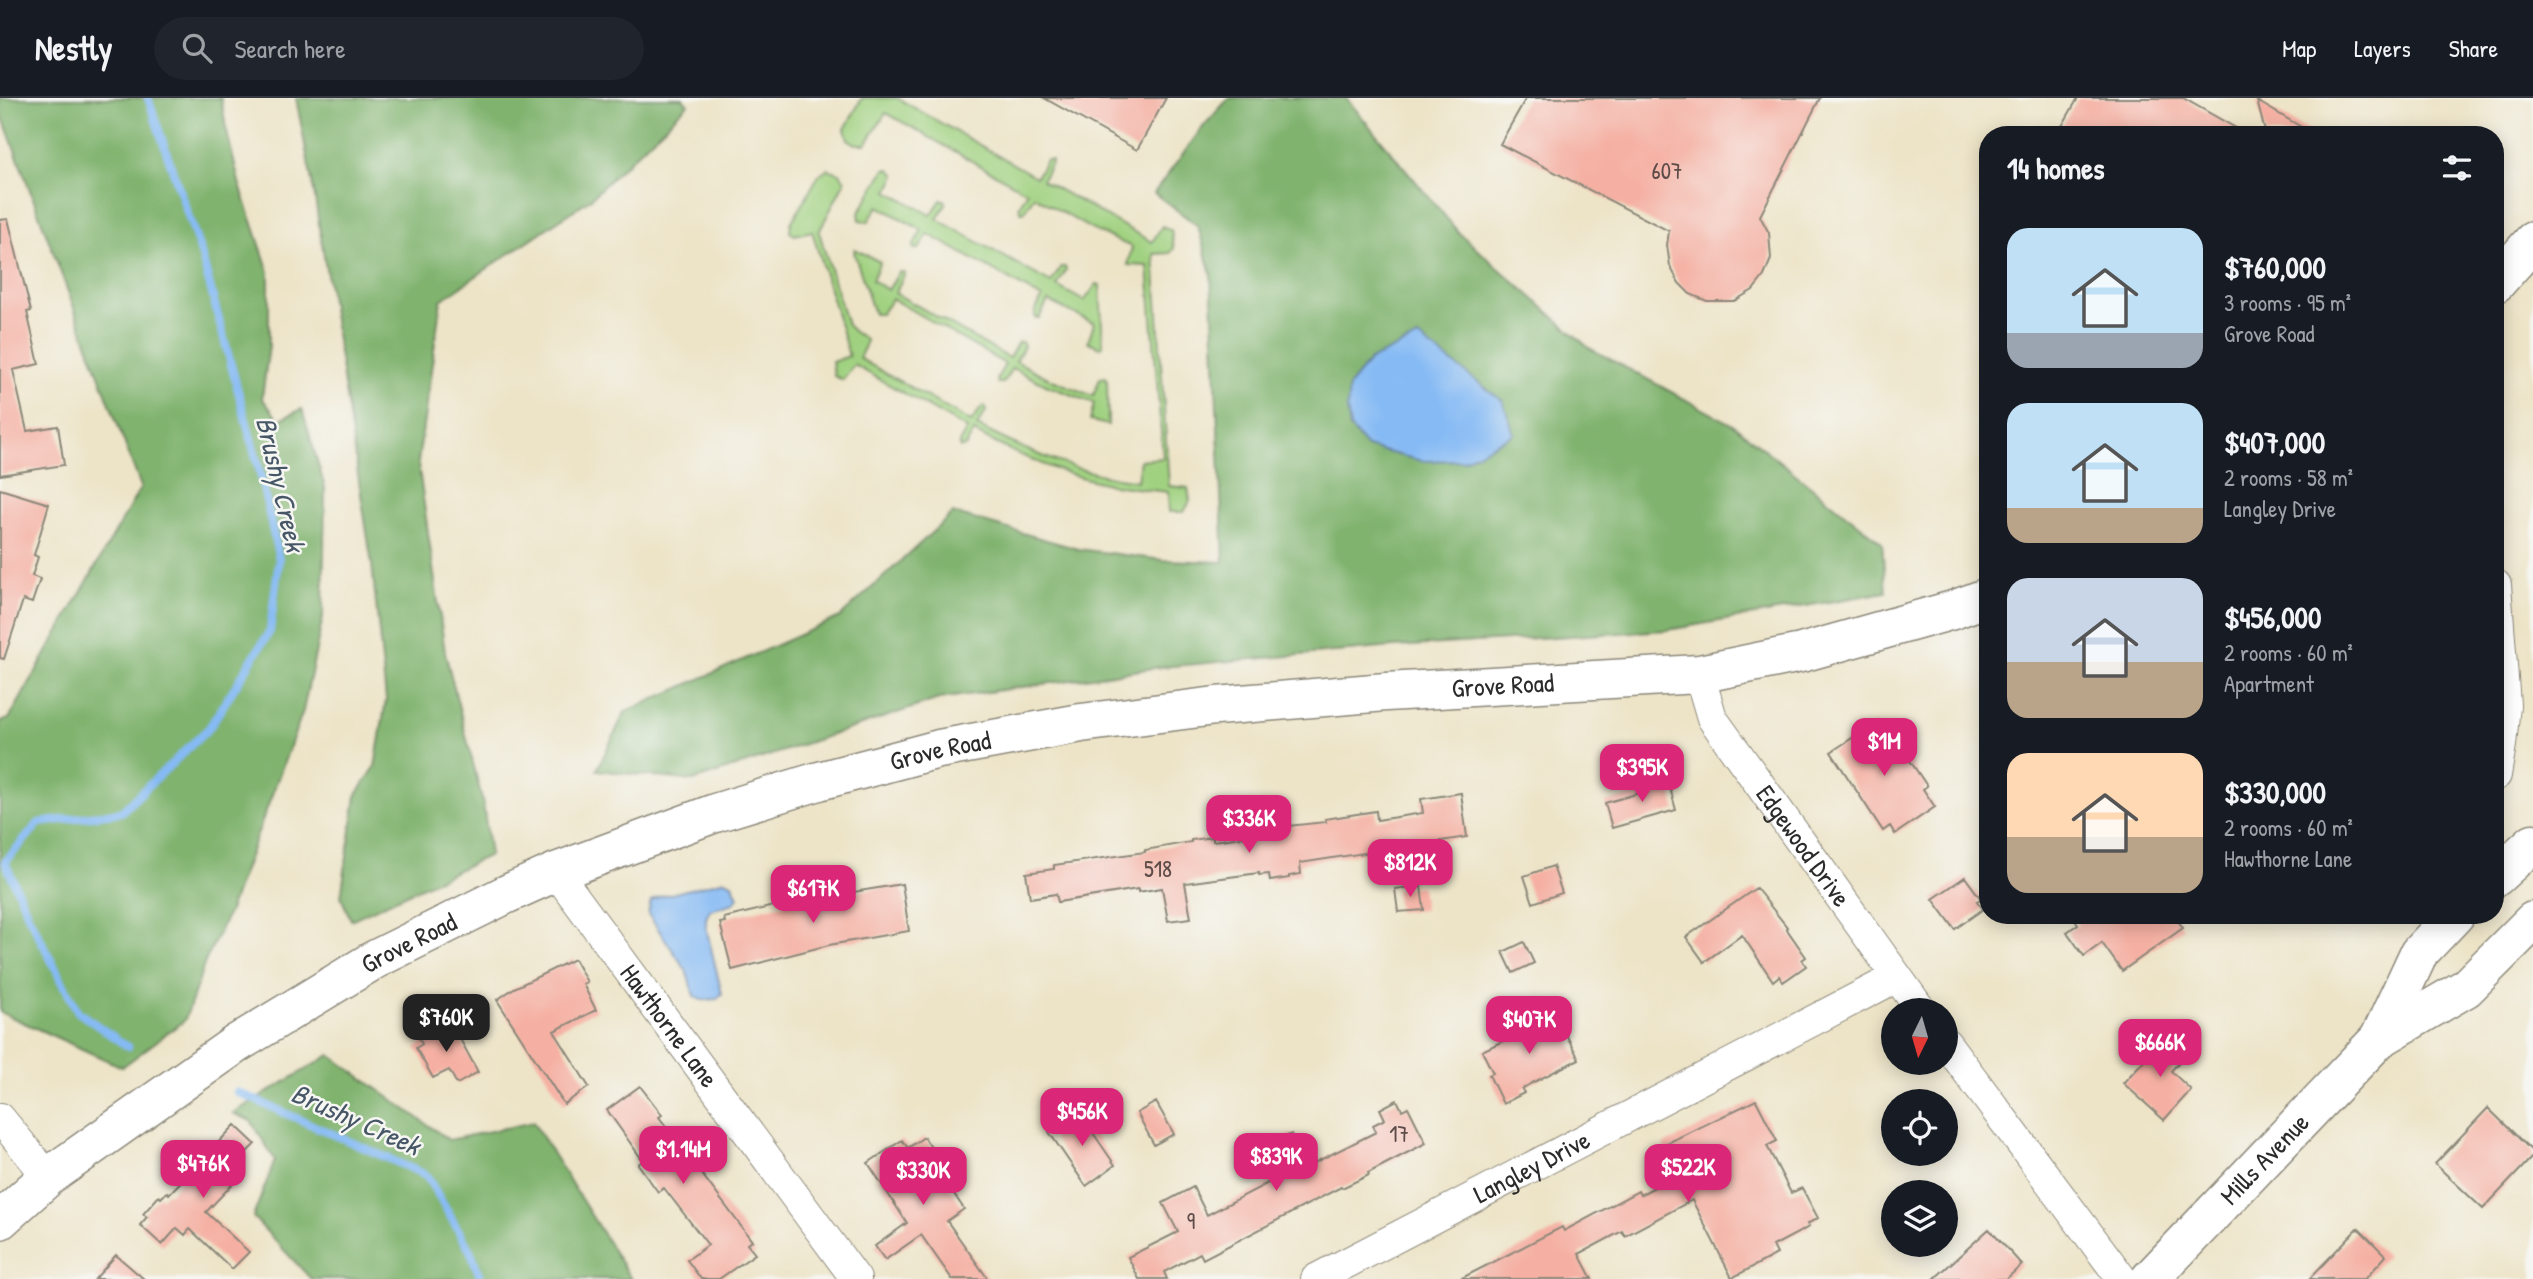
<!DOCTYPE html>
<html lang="en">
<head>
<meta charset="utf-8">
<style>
  body { margin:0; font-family:"Patrick Hand",sans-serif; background:#20242c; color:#f1f3f6; height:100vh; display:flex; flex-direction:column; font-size:26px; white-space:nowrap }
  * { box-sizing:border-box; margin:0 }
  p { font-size:23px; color:#9ea1a6 }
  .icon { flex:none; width:38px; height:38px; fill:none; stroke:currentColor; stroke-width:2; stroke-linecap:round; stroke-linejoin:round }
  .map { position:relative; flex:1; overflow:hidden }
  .details { position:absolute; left:1979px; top:28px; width:525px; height:798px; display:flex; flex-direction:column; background:#171b24; border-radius:28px; box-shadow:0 4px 18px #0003 }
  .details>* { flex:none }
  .needle { width:46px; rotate:185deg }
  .tools { position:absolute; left:1881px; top:900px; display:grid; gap:14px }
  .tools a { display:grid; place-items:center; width:77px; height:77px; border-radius:50%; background:#171b24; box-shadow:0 4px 18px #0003; font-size:35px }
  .price { position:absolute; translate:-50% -60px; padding:0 16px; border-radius:14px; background:#db2777; color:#fff; font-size:23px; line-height:46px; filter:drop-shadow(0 2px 4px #0008) }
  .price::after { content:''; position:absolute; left:50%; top:42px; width:21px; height:16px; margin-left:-10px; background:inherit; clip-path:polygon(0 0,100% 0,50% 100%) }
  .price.on { background:#222; color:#fff }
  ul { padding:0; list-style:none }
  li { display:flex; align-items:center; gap:21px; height:175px; padding:0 28px }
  li span { display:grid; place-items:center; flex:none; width:196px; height:140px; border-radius:21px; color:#555 }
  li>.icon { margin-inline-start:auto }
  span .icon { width:84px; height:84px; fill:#fffc; stroke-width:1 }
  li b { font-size:30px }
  h2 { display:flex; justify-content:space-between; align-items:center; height:84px; padding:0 28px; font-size:30px }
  header { display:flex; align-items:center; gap:42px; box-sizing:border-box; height:98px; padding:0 35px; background:#171b24; border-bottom:2px solid #363941 }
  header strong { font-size:33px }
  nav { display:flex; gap:38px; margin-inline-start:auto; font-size:24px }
  .search { width:490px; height:63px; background:#20242c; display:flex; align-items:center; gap:18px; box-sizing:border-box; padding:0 24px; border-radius:38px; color:#9ea1a6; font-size:26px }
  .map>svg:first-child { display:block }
  .green { fill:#a0d180; stroke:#667e56; stroke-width:2 }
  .forest { fill:#80b36e; stroke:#566f4c; stroke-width:2 }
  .water { fill:#85baf4; stroke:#587290; stroke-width:2 }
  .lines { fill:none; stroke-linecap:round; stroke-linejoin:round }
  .stream { stroke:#85baf4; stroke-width:8 }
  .building { fill:#f5b0a3 }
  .street-casing { stroke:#8c887a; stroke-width:32 }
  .secondary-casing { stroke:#8c887a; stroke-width:41 }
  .primary-casing { stroke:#8c887a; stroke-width:41 }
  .street { stroke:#fff; stroke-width:30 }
  .secondary { stroke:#fff; stroke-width:38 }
  .primary { stroke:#fff; stroke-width:38 }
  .labels { text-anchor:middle; stroke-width:5; stroke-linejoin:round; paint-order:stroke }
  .number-label { font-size:23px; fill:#5e4c49 }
  .street-label { font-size:26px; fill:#2b2b2b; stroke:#f6f6f2 }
  .water-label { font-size:28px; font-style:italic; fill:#465667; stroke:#f6f6f2 }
</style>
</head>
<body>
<header>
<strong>Nestly</strong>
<div class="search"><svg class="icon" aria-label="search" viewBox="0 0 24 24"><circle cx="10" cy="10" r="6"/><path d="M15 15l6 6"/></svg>Search here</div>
<nav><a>Map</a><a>Layers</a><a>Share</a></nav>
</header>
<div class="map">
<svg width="2533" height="1181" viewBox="0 0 2533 1181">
  <rect width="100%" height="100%" fill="#f6f6f2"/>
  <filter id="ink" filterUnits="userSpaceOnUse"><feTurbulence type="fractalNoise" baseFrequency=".0143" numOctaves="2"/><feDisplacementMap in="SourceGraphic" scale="14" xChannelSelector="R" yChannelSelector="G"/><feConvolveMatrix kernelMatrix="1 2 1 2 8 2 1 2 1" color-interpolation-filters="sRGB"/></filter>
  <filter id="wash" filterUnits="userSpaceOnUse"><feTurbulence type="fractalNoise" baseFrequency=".00686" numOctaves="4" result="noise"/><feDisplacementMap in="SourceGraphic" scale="28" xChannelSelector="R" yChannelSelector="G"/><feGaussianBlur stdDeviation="1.57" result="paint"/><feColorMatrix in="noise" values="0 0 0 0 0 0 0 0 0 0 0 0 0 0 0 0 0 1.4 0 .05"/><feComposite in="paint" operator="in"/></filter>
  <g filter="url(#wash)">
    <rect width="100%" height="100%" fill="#ede4c8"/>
    <path class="green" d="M862 0H897L1036 79 1046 62H1051V65L1042 82 1152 144 1162 128 1171 132 1174 151 1170 155 1154 156 1169 388 1188 390 1190 403 1184 414H1169L1168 394C1147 391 1125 390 1104 385 1058 375 1015 356 974 334L965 349 960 350 959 345 967 331 854 267 843 282 834 278 832 264 849 258 812 133 795 137 790 134 791 125 819 77 828 71 840 75 845 83 819 134 847 227 854 234 866 241 865 248 859 260 971 324 982 309 985 308 986 313 977 328C1028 354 1080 376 1137 383L1140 362 1163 360 1148 168 1128 167 1132 149 1091 131 1034 98 1024 114H1021L1019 109 1027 94 886 15 866 46H856L848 41 845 31Z
      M885 71H890L896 77 888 93 931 117 941 102H945L946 106 937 121 1051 185 1061 169H1065L1066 172 1057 188 1084 203 1097 186 1100 187 1103 248 1100 249 1088 244 1094 225 1048 203 1039 220H1035V214L1042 200 928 136 919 151H914L913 148 922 132 878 108 868 124 860 122 859 115Z
      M855 151 880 164 872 182 888 192 899 174H904V177L895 195 1009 260 1018 244H1022L1024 248 1016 263 1050 281 1093 298 1100 280 1105 279 1107 282 1108 327 1090 323 1094 305 1048 288 1012 270 1003 285H998L997 281 1005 266 892 201 881 216H874L854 154Z"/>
    <path class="forest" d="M0 0H221L226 30 239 84 269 174V248L262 300 279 322 302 311 325 390 323 519 303 613 228 815 205 864 185 922 122 969 0 914V624L9 621 141 389 0 12Z
      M296 0H683L688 6 590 101 441 202 418 364 445 554 483 705 490 757 351 822 341 799 356 698 375 669 386 602 372 467 314 94Z
      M1229 0H1346L1459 135 1589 250 1735 328 1882 445 1886 494 1668 532 1394 549 1161 569 939 601 693 683 597 672 625 614 840 519 953 415 1078 451 1163 462 1224 464 1211 176 1198 128 1154 95 1203 29Z
      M330 957 449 1042 533 1024 631 1181H311L253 1119 275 1062 251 1023 233 1015Z"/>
    <path class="water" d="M1418 239 1503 303 1514 336 1464 362 1422 363 1367 349 1350 330 1347 311 1349 288 1370 262Z
      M725 782 732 785 738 799 734 805 710 812 706 820V829L722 896 717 901 701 902 694 898 686 872 648 816 651 803 659 799Z"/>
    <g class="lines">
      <path class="stream" d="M128 949 78 914 29 819 5 764 39 725 121 714 209 630 270 533 279 461 259 371 201 155 148 0
        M237 994 426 1077 470 1152 481 1181"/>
    </g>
    <g id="blocks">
      <path class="building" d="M1044 0H1166L1137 52Z
        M1526 0H1820L1760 118 1769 135 1771 161 1764 178 1753 192 1734 203H1707L1690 196 1679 185 1670 168 1667 147 1669 133 1500 46Z
        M2078 0H2183L2248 37H2057Z
        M2257 3 2315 37H2266Z
        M8 121 31 213 27 214 39 266 13 272 27 333 58 328 64 367 0 377V122Z
        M0 391 49 406 34 457 38 459 32 478 40 481 32 505 23 502 4 561 0 560Z
        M1875 625 1884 637 1890 633 1927 688 1923 691 1935 709 1895 736 1890 728 1883 733 1831 654Z
        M1667 679 1676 712 1612 730 1605 705 1643 694 1641 687Z
        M1461 695 1467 739 1300 765 1301 776 1289 778V780L1270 783 1269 776 1259 777V775L1185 785 1191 820 1168 823 1162 790 1138 794V791L1058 804 1056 796 1030 800 1026 775 1054 771V767L1145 754V752L1191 744V742L1213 739V743L1250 738V732L1326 724 1325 721 1376 713 1377 722 1423 715 1421 701Z
        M1553 768 1562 795 1533 805 1524 778Z
        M1965 779 1981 801 1977 803 1983 811 1955 831 1933 801Z
        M902 786 909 833 829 847 732 872 720 825 725 824 724 820 811 799 812 801Z
        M1421 788 1424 812 1398 814 1395 791Z
        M1756 790 1787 829 1786 830 1806 859 1802 862 1806 868 1783 884 1779 878 1773 883 1742 837 1704 864 1686 839Z
        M2072 817H2174L2183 830 2122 873 2102 845 2084 858 2067 834 2078 826Z
        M1524 844 1534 865 1513 875 1503 854Z
        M574 861 587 884 583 886 596 912 554 933 589 989 564 1006 497 902 514 890Z
        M1552 910 1579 961 1530 986 1522 991 1524 995 1503 1006 1489 977 1493 975 1482 953 1526 932 1523 926Z
        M444 925 448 934 454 930 478 974 457 986 449 972 433 980 416 950 422 946 418 939Z
        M2169 936 2188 954 2171 973 2191 992 2164 1022 2123 985Z
        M640 988 662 1017 659 1019 752 1143 747 1146 755 1156 719 1181H701L687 1162 708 1147 664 1090 658 1094 638 1066 643 1063 607 1012Z
        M1397 1002 1402 1012 1408 1009 1426 1045 1368 1075 1369 1077 1342 1090 1341 1089 1203 1161 1200 1155 1164 1174 1167 1181H1139L1128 1159 1178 1134 1163 1105 1193 1089 1207 1117 1270 1084 1258 1060 1276 1051 1273 1045 1291 1036 1308 1068 1376 1034 1373 1027 1385 1021 1380 1011Z
        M1756 1002 1777 1043 1767 1048 1791 1095 1802 1090 1818 1120 1807 1126 1809 1129 1773 1148 1777 1156 1732 1180 1692 1102 1625 1138 1622 1133 1579 1156 1592 1181H1460L1562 1129 1564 1133 1638 1093 1640 1097 1678 1076 1663 1047Z
        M1156 1004 1174 1036 1154 1047 1137 1015Z
        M2488 1010 2533 1054V1058L2483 1111 2435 1066Z
        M1078 1013 1115 1067 1086 1088 1049 1034Z
        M235 1027 255 1046 236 1065 245 1073 206 1114 249 1154 232 1171 190 1131 185 1137 177 1130 162 1147 140 1127 147 1119 143 1116 159 1098 161 1100 167 1094 169 1096Z
        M924 1039 939 1061 933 1065 964 1111 947 1123 988 1181H952L921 1137 885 1162 875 1148 907 1125 868 1065 902 1042 908 1050Z
        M2358 1130 2386 1158 2365 1181H2309Z
        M1989 1131 2022 1167 2006 1181H1934Z
        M116 1157 144 1181H95Z"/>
    </g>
  </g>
  <g filter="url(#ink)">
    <use href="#blocks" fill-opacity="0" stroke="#8c887a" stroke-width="2"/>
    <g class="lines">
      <defs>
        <g id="street">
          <path d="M2496 487 2505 607 2501 647 2496 677"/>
          <path id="s1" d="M1699 576 1712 620 1921 912"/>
          <path id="s2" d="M556 774 856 1181"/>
          <path d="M1946 945 2122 1181"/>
          <path d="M0 1020 48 1079"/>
          <path id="s3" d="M1316 1181 1897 879"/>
        </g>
        <g id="secondary">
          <path d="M2496 185 2533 143"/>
          <path id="s4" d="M0 1122 48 1079 236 946 374 862 507 796 556 774 715 715 819 683 939 651 1081 625 1216 608 1386 594 1699 576 1801 555 1953 512 1988 499"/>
        </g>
        <g id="primary">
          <path d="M2496 779 2533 745"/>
          <path d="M2379 941 2419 855 2455 817"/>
          <path id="s5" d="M2150 1181 2379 941 2466 890 2533 823"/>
        </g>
      </defs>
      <use href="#street" class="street-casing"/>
      <use href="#secondary" class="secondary-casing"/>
      <use href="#primary" class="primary-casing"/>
      <use href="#street" class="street"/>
      <use href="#secondary" class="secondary"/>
      <use href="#primary" class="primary"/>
    </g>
  </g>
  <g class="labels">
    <g class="number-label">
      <text x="1667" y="81">607</text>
      <text x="1158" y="779">518</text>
      <text x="1399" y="1044">17</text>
      <text x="1191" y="1131">9</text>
    </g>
    <g class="street-label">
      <text dy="9" stroke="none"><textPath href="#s4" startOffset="1629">Grove Road</textPath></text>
      <text dy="9" stroke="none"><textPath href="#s4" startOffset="1062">Grove Road</textPath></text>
      <text dy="9" stroke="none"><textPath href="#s1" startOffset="203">Edgewood Drive</textPath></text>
      <text dy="9" stroke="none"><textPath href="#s4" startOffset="495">Grove Road</textPath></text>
      <text dy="9" stroke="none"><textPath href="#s2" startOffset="191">Hawthorne Lane</textPath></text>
      <text dy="9" stroke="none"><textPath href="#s5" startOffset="166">Mills Avenue</textPath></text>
      <text dy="9" stroke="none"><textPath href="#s3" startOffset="243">Langley Drive</textPath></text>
    </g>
    <g class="water-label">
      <text transform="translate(281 386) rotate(77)" y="10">Brushy Creek</text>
      <text transform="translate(356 1021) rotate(24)" y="10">Brushy Creek</text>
    </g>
  </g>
</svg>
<div class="tools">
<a><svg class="needle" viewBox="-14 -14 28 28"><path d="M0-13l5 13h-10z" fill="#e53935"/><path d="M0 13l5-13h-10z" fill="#9ea1a6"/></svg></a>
<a><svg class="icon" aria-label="locate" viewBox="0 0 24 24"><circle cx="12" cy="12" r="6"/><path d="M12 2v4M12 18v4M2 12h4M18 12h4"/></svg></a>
<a><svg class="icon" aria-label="layers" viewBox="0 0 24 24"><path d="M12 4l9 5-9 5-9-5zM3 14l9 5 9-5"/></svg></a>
</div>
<b class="price" style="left:1884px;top:680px">$1M</b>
<b class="price" style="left:1642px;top:706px">$395K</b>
<b class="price" style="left:1249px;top:757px">$336K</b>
<b class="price" style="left:1410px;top:801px">$812K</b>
<b class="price" style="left:813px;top:827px">$617K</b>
<b class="price on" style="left:446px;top:956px">$760K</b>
<b class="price" style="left:1529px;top:958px">$407K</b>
<b class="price" style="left:2160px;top:981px">$666K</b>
<b class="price" style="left:1082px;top:1050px">$456K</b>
<b class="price" style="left:683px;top:1088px">$1.14M</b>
<b class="price" style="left:1276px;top:1095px">$839K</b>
<b class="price" style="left:203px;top:1102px">$476K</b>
<b class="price" style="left:1688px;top:1106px">$522K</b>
<b class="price" style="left:923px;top:1109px">$330K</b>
<section class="details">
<h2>14 homes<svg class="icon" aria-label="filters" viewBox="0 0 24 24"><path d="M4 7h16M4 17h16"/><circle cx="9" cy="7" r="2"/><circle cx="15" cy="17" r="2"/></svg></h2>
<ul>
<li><span style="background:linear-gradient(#bfe0f5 75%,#9aa5b1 0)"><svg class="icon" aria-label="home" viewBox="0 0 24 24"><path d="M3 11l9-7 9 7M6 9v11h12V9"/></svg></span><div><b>$760,000</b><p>3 rooms · 95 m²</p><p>Grove Road</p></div></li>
<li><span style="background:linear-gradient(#bfe0f5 75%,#b9a48a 0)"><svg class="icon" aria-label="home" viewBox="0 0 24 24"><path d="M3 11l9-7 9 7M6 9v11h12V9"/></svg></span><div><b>$407,000</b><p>2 rooms · 58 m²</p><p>Langley Drive</p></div></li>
<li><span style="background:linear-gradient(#c9d6e8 60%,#b9a48a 0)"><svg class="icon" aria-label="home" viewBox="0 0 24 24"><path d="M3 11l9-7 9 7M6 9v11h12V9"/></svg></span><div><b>$456,000</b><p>2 rooms · 60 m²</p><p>Apartment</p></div></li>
<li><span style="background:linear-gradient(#ffd9b3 60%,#b9a48a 0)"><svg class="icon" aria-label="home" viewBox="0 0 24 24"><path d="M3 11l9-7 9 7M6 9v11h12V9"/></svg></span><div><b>$330,000</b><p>2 rooms · 60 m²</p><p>Hawthorne Lane</p></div></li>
</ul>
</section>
</div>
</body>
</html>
